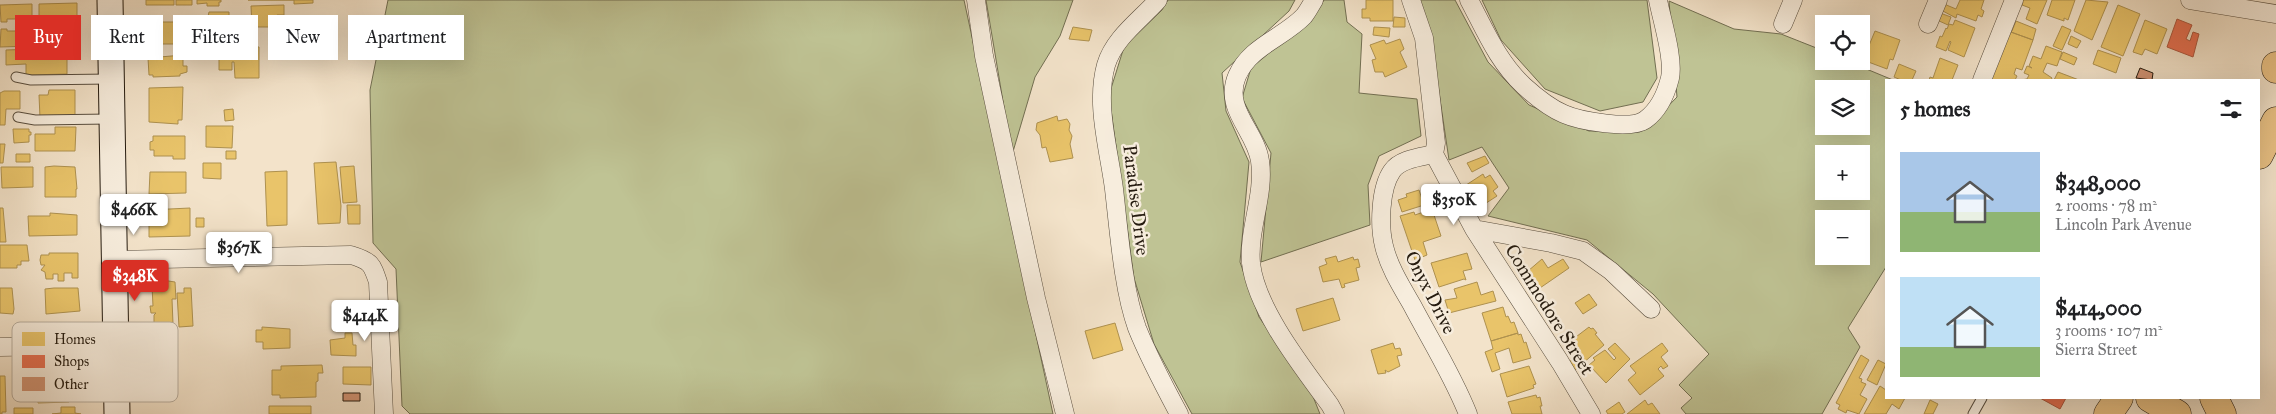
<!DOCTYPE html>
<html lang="en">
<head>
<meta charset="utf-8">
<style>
  body { margin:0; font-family:"IM FELL Great Primer",serif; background:#f2f2f2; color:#202124; height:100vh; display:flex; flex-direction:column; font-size:19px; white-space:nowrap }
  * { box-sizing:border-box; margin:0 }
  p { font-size:16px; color:#757577 }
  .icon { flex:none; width:28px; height:28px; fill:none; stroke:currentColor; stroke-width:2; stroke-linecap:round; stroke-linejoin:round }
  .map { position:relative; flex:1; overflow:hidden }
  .sheet { position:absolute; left:1885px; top:79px; width:375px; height:320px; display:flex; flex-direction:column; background:#fff; border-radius:0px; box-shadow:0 5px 20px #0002 }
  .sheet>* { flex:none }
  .banner { position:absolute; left:15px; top:15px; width:475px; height:45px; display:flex; gap:10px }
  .buttons { position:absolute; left:1815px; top:15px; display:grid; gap:10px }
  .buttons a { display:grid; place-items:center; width:55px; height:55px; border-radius:0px; background:#fff; box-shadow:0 5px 20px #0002; font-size:25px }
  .price { position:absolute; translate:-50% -42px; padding:0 11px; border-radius:5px; background:#fff; color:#222; font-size:16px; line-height:32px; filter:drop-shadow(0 1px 2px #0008) }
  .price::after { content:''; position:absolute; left:50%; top:30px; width:15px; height:11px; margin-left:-8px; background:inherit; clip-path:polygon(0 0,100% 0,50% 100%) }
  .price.current { background:#d93025; color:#fff }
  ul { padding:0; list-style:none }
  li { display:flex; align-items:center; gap:15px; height:125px; padding:0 15px }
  li span { display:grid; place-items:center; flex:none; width:140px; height:100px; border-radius:0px; color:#555 }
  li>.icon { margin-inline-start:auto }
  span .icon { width:60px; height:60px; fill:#fffc; stroke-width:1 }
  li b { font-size:21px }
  h2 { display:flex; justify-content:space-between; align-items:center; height:60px; padding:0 15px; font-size:21px }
  .pill { padding:0 18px; border-radius:0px; background:#fff; box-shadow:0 5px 20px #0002; font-size:18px; line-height:45px }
  .pill.current { background:#d93025; color:#fff }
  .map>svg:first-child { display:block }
  .green { fill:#bfc394; stroke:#726f52; fill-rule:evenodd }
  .homes { fill:#e9c46a; stroke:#ae914f }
  .shops { fill:#e76f51; stroke:#ad563d }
  .building { fill:#d19374; stroke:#251b0f }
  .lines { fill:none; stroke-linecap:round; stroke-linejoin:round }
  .lane-casing { stroke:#584d3e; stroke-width:11 }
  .street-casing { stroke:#584d3e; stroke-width:19 }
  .secondary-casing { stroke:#251b0f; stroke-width:27 }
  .primary-casing { stroke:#251b0f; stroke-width:29 }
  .lane { stroke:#f7eddd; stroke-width:9 }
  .street { stroke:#f7eddd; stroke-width:18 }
  .secondary { stroke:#f7eddd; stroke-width:25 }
  .primary { stroke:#eac285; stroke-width:28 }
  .labels { text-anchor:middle; stroke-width:5; stroke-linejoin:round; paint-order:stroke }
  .street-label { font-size:19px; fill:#251b0f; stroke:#f7eddd }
  .key { fill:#f7eddd; stroke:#b8ae9f; stroke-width:1 }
  .key-label { font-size:14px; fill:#251b0f }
</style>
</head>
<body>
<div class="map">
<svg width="2276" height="414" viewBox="0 0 2276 414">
  <rect width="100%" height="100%" fill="#f3e3ca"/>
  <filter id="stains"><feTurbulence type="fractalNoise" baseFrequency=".004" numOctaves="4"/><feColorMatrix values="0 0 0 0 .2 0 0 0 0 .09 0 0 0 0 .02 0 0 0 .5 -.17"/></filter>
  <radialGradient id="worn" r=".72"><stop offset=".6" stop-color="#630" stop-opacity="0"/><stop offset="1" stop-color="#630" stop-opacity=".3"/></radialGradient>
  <path class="green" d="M388 0H964L1053 414H410L402 406 396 269 373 243 370 90Z
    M986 0H1073L1060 36 1035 77 1012 155Z
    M1168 0H1295L1289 11 1222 73 1226 111 1249 162 1240 262 1259 317 1312 394 1320 414H1192L1154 344 1134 278 1109 95 1124 47 1162 10Z
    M1324 0H1344L1347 22 1362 34 1359 93 1417 99 1421 136 1379 156 1368 185 1370 225 1261 262 1271 153 1242 98 1251 68 1313 17Z
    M1417 0H1455L1488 62 1529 105 1589 131 1645 130 1677 97 1669 1 1734 29 1781 34 1824 51V61H1847L1893 80H1886V267L1848 328 1860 347 1822 414H1686L1681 408 1692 398 1679 385 1709 354 1653 294 1587 240 1488 216 1509 188 1482 147 1449 160 1431 38ZM1824 89H1861V126H1824ZM1824 154H1861V191H1824ZM1824 219H1861V256H1824Z
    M1482 0H1647L1657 78 1643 102 1600 111 1545 89 1501 40Z"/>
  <path class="homes" d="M146 0H174V5H146Z
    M176 0H192V5H176Z
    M197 0H221V2H219V6H207V3L197 4Z
    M248 0H313V3L294 4V0Z
    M1366 0H1393V21H1370V18H1362V9H1366Z
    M1960 0H1984L1981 9 1984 11 1982 17 1978 15 1976 21 1957 14 1956 18 1941 10 1944 4 1956 9Z
    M2021 0H2047L2037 24 2026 19 2030 8 2022 5 2023 2Z
    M2052 0H2075L2068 20 2064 18V21L2047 15Z
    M2086 0 2108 2 2092 40 2074 31Z
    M77 3V18L51 19V21L39 19V4Z
    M32 4V19L21 22V19H7V22H1L0 5Z
    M284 5V15H277V27H252L251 6Z
    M2118 5 2140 14 2123 56 2101 47Z
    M209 12H229V30H223V33L212 31V34L227 33V42L210 41V44H201V41H197V25H209L207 21Z
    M1940 13 1951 17 1948 25 1937 20Z
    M1394 17 1405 18V27H1393Z
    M1955 20 1975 28 1964 57 1948 50 1951 42 1950 41 1946 51 1936 47 1940 36 1942 37 1946 28 1947 29 1949 24 1953 25Z
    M2145 20 2167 29 2157 54 2145 49 2142 55 2133 52Z
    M2016 21 2036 29 2033 40 2008 31H2012Z
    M148 22H185V44H148Z
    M2062 26 2071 30 2062 50 2053 46Z
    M1073 27 1092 30 1089 41 1069 39Z
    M1374 27 1390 28 1389 37 1373 35Z
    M22 28 32 31 33 46 0 47 1 29H7V31H22Z
    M45 28H51V30H65V28L76 30 77 45 39 46V31H45Z
    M1875 31 1900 40 1893 60 1890 59 1887 69 1863 60Z
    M2008 31 2033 40 2022 70 2016 68 2014 74 2017 76 2015 80H1988Z
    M309 32 323 34 322 45 309 44Z
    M2071 36 2081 41 2077 48 2068 44Z
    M1400 39 1404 49 1400 52 1407 67 1385 77 1383 72H1375L1372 60 1376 59 1370 45 1384 40 1386 44Z
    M236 45 259 47V78H235L234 62H232V70H219V46H232V54H235Z
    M2046 46 2062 52 2057 66 2047 63 2043 72 2052 78 2051 80H2021L2027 79 2029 75 2024 73 2027 66 2032 68 2029 66 2033 56 2041 59Z
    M36 49V54L67 53V74L26 75V64L6 65V50Z
    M2098 50 2121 58 2116 73 2093 64Z
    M2063 52 2077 58 2074 65 2060 59Z
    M183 55V66H187V72L180 74V76L153 77V75H149L148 58Z
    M1940 58 1958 65 1952 80H1929L1930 77 1933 78Z
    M1899 64 1916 71 1912 80H1901L1894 77Z
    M2058 72 2079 80H2054Z
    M183 87 182 120H178V124L149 122V88Z
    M49 90H75V118H40L39 95H48Z
    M4 91H20V109H6L5 125H0V93Z
    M233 109 234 120 225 121 224 110Z
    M1057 116 1058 121 1067 119 1070 124 1069 130 1072 136 1070 144 1073 158 1050 162 1046 147 1042 148 1040 135 1036 130 1037 123Z
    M206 126H233L232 148 206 147Z
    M55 127H76L75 151H35V134H55Z
    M13 129H29V132H31V135H29V142L14 143Z
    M153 136H185V159H173V156H154V150H150V142L153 141Z
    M0 144H5L3 163H0Z
    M226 151H236V159H226Z
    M16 154H30V162H16Z
    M1485 156 1489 163 1472 172 1467 163Z
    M336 162 341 206 340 223 318 224 314 163Z
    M203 163H221V179L203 178Z
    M54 166 75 167 77 189H76V197H45V167Z
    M354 166 357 202 343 203 340 167Z
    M1 167H33V187L2 188Z
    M287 171V225L267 226 265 172Z
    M150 172H186V193L149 194Z
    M1483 174 1485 178 1490 175 1498 187 1493 191 1497 196 1477 209 1463 187Z
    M1419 190 1424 205 1402 212 1398 200 1407 197 1406 194Z
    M347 205H360V224H348Z
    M0 208H3L6 242H0Z
    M190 208V236L149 237V210Z
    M1432 209 1441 236 1423 242 1427 255 1415 260 1400 216 1414 212 1415 215Z
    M50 213 77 215V235L29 236 28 216H50Z
    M196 218H204V227H196Z
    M0 245H27L29 261H21V265H17V268H0Z
    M49 253H78V278H72V273H64V281H58V274H53V279H46L45 272 41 270 45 265H41L40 260 41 255H49Z
    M1467 253 1472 269 1463 271 1466 280 1464 279 1439 287 1431 263Z
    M1336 256 1338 262 1353 257 1354 260 1358 259 1360 267 1356 268 1359 280 1344 284 1345 287 1342 288 1339 279 1323 282 1319 267 1327 264 1325 259Z
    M1542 259 1548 268 1563 259 1569 268 1540 288 1528 271Z
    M162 280 175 282 176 299H172L173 324H154V315L156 313H151L150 306H153L152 286H163Z
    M1477 282 1481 295 1493 291 1496 301 1449 313 1445 300 1457 298 1454 289Z
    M0 288H12L14 309 13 314 0 313Z
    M54 288H78L80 311 46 314 45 289Z
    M184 288H191L193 326 179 327 177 293H184Z
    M1589 294 1597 305 1583 314 1575 303Z
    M1333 298 1340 320 1303 331 1296 309Z
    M1503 307 1506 317 1508 316 1511 323 1514 322 1518 333 1491 341 1482 313Z
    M1115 323 1123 350 1093 359 1085 331Z
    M262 327 290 329V348L263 349V342H256V330H262Z
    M1589 327 1591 329 1593 328 1597 333 1595 334 1604 345 1575 370 1569 362 1577 356 1568 343Z
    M345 333H352L353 345H356V356L331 355 330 340 345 338Z
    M1518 333V335L1521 334 1524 343 1526 342 1531 358 1513 363 1509 348 1495 353 1500 369 1492 372 1485 352 1493 349 1491 341Z
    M1393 343 1395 349 1400 348 1402 355 1397 356 1400 366 1388 372 1385 370 1386 373 1378 374 1371 350Z
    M1615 343 1630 359 1606 383 1589 365 1595 360 1593 358 1605 350 1614 360 1616 358 1608 349Z
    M1662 343 1668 351 1661 357 1668 366 1663 369 1661 366 1658 369 1664 376 1640 395 1628 380 1636 373 1630 366Z
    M1861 355 1869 360 1859 378 1862 379 1861 382 1866 384 1860 395 1867 399 1859 414 1847 410 1846 413 1838 409 1840 405 1836 403Z
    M1878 360 1886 364 1877 385 1867 380Z
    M322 365 323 373H318V381L316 382V397L280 398V395H272V370H281V366Z
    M1529 366 1536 384 1533 385 1534 388 1507 397 1500 374Z
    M343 367H371V385L343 384Z
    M0 376H5L6 412H2V414H0Z
    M38 377H69V381H73L74 398H69V402L38 403V391H35V386H38Z
    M1880 386 1886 390V398H1905L1899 409 1892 404 1886 414H1864Z
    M1536 395 1537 398 1540 397 1542 406H1540L1542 414H1512L1508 402Z
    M1645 400 1648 405 1652 403 1660 414H1627Z
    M1930 400 1938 404 1933 414H1924Z
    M1619 402 1625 412 1622 414H1608L1606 411Z
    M269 406H311V414H269Z
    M61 407H75V413L81 414H52L61 413Z
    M14 408H33V414H14Z"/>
  <path class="shops" d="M2177 19 2192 25 2186 39 2190 41 2193 32 2199 34 2193 57 2167 47Z
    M2040 398H2066L2060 409Z"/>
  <path class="building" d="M185 29H195V37H185Z
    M2140 68 2153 73 2152 80 2136 78Z
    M343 393H360V401H343Z"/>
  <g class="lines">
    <defs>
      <path id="lane" d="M16 77 31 80 110 79
        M18 117 35 120 110 119
        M1973 414 1982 398"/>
      <path id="street" d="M976 0 984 56 1036 298 1065 414
        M1158 0C1140 20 1114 38 1106 65 1095 104 1109 150 1114 189 1119 232 1123 289 1137 328 1149 358 1164 386 1179 414
        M1314 0C1311 5 1308 11 1304 16 1283 38 1250 46 1237 76 1223 109 1256 131 1260 161 1265 195 1248 229 1251 263 1256 309 1303 368 1330 405L1335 414
        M1411 0 1424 38 1436 143 1434 154 1474 229 1560 362 1591 414
        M1469 0C1485 30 1498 62 1524 86 1535 96 1550 108 1564 114 1580 121 1631 130 1645 120 1659 110 1666 94 1670 78 1674 58 1662 21 1658 0
        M2190 0 2276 14
        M1783 24 1793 0
        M1928 24 1938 0
        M1982 80 2014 0
        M1434 154C1421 157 1400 159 1392 171 1380 188 1379 226 1384 246 1389 267 1401 286 1412 305 1431 341 1453 376 1468 414
        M1474 229 1551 243 1583 251 1611 271 1651 309
        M114 260 351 255C371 261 372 264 378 282L384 414
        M0 347 116 345"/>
      <path id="secondary" d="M110 0 117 414"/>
      <path id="primary" d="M2276 66V69
        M2259 155 2276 121
        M2150 398 2177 414
        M2214 398 2222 414
        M2108 414 2119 398"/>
    </defs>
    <use href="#lane" class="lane-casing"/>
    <use href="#street" class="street-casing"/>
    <use href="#secondary" class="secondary-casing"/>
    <use href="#primary" class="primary-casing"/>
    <use href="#lane" class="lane"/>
    <use href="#street" class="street"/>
    <use href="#secondary" class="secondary"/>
    <use href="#primary" class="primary"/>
  </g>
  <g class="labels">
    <g class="street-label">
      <text transform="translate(1137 200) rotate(83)" y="7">Paradise Drive</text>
      <text transform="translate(1431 292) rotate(63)" y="7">Onyx Drive</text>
      <text transform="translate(1550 309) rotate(58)" y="7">Commodore Street</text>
    </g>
  </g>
  <rect x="12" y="322" width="166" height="80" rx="8" class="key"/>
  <rect x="22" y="332" width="23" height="14" fill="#e9c46a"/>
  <rect x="22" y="355" width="23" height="13" fill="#e76f51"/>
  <rect x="22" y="377" width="23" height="14" fill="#d19374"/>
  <g class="key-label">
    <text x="54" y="344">Homes</text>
    <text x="54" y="366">Shops</text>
    <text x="54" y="389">Other</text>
  </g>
  <rect width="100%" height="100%" filter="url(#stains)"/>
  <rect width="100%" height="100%" fill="url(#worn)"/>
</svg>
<div class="buttons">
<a><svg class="icon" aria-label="locate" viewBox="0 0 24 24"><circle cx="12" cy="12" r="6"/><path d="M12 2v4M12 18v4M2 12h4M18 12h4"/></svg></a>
<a><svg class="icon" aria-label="layers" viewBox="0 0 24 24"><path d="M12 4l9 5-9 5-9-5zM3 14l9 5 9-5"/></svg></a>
<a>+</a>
<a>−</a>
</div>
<b class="price" style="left:1454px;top:226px">$350K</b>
<b class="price" style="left:134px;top:236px">$466K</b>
<b class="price" style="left:239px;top:274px">$367K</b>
<b class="price current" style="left:135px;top:302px">$348K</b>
<b class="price" style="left:365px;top:342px">$414K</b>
<div class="banner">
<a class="pill current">Buy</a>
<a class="pill">Rent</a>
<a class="pill">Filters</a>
<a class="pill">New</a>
<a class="pill">Apartment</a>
</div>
<section class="sheet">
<h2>5 homes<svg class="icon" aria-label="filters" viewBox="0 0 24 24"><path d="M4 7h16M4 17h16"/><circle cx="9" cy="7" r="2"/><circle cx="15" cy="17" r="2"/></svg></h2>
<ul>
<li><span style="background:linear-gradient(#a9c7e8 60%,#8fb573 0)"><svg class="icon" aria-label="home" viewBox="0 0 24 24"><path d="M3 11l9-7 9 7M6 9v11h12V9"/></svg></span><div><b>$348,000</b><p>2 rooms · 78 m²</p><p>Lincoln Park Avenue</p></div></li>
<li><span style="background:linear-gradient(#bfe0f5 70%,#8fb573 0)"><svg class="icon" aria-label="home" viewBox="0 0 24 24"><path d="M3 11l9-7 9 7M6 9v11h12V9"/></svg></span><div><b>$414,000</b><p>3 rooms · 107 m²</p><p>Sierra Street</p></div></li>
</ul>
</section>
</div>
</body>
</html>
